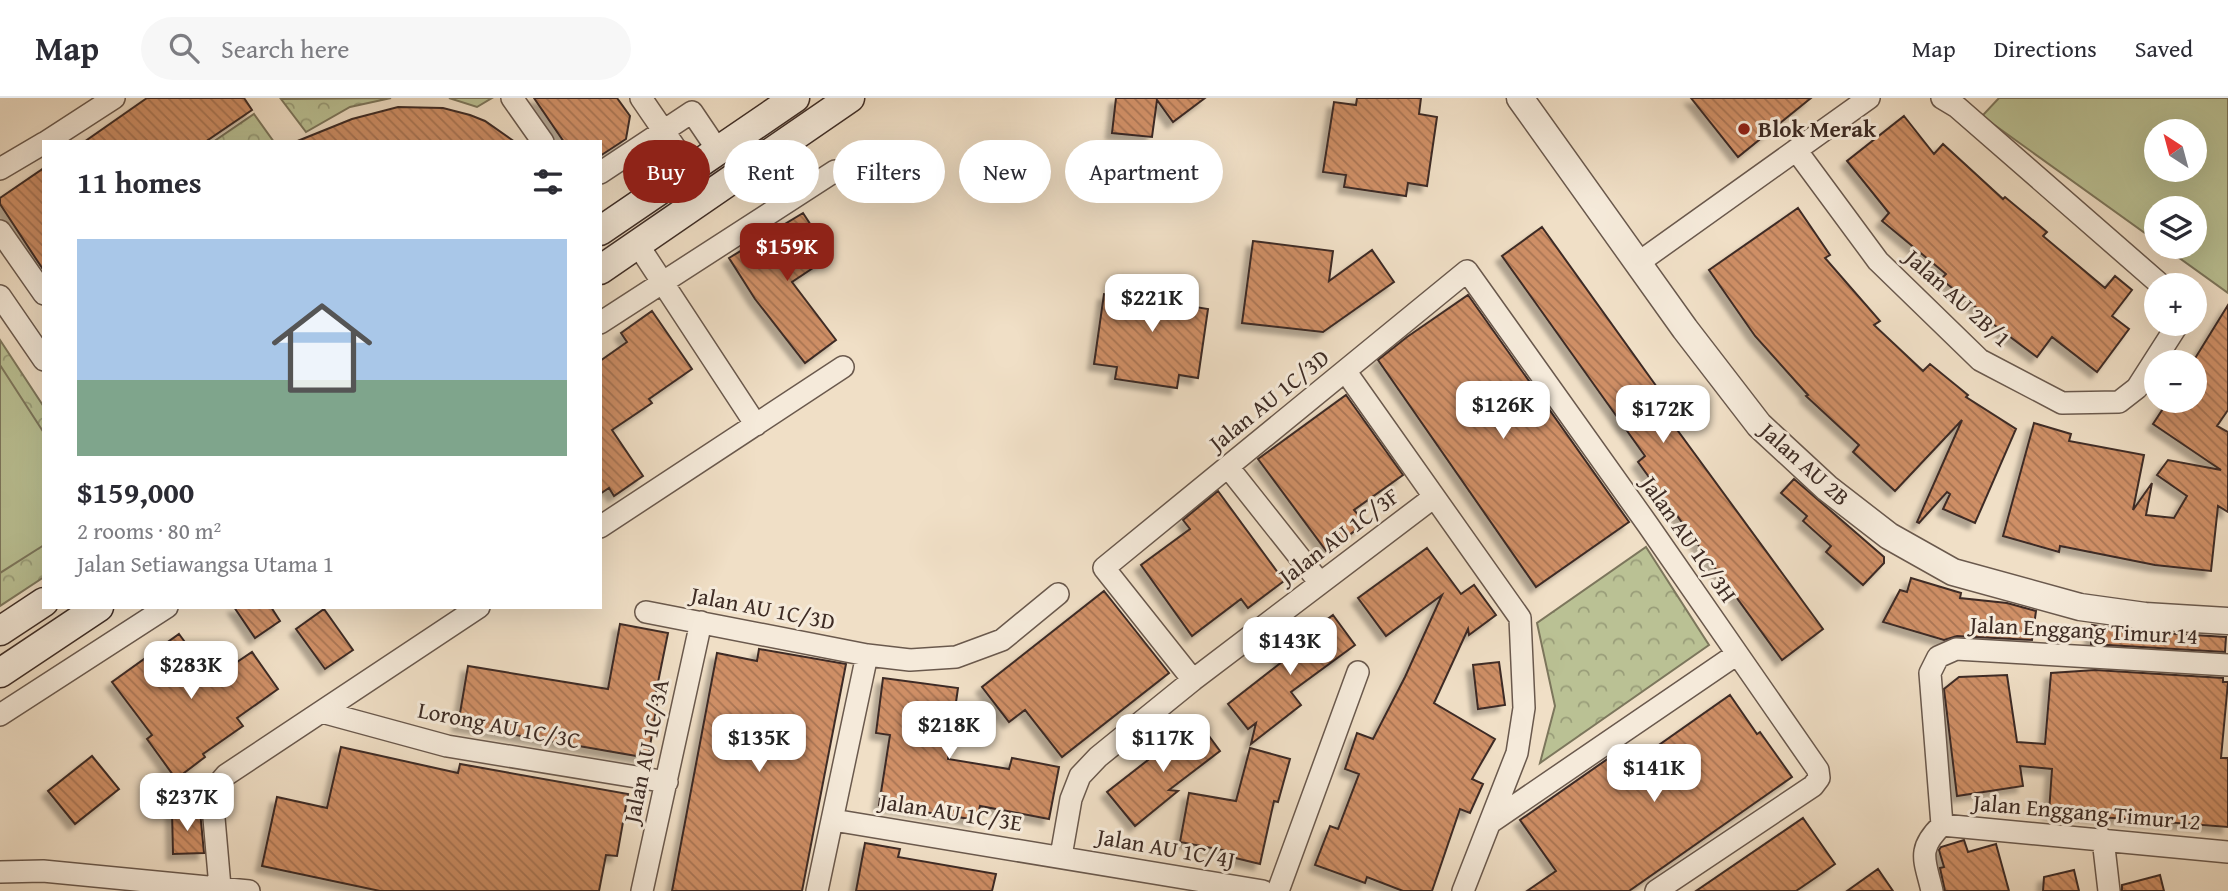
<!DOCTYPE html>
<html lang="en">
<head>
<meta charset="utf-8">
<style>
  body { margin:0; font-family:"Gentium Book Plus",serif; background:#f7f7f7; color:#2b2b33; height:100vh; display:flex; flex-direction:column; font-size:26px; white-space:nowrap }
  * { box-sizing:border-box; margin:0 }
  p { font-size:23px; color:#7c7c81 }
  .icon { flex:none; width:38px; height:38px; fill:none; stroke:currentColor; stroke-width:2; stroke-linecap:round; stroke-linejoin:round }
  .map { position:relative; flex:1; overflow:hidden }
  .sheet { position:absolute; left:42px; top:42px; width:560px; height:469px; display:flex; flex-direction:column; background:#fff; border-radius:0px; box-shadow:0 7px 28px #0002 }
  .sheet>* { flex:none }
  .hud { position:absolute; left:623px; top:42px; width:665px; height:63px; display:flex; gap:14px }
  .needle { width:46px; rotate:324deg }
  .tools { position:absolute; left:2144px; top:21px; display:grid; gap:14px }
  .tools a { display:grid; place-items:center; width:63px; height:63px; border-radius:50%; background:#fff; box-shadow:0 7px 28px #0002; font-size:35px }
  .price { position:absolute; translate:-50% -60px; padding:0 16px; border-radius:14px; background:#fff; color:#222; font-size:23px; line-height:46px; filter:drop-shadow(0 2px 4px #0008) }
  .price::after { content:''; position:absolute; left:50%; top:42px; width:21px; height:16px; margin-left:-10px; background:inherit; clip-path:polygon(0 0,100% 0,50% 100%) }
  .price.current { background:#8f2418; color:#fff }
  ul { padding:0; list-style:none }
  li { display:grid; align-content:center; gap:14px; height:371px; padding:0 35px }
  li+li { border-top:2px solid #e1e1e2 }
  li span { display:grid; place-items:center; height:217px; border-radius:0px; color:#555 }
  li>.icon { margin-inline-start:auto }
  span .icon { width:126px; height:126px; fill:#fffc; stroke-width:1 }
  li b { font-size:30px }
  h2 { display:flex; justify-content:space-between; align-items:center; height:84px; padding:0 35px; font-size:30px }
  .pill { padding:0 24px; border-radius:32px; background:#fff; box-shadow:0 7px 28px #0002; font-size:24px; line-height:63px }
  .pill.current { background:#8f2418; color:#fff }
  header { display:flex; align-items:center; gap:42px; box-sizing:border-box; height:98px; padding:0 35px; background:#fff; border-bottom:2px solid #e1e1e2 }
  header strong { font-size:33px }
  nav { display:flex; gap:38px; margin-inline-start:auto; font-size:24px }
  .search { width:490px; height:63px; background:#f7f7f7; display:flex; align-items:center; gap:18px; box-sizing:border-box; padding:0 24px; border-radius:38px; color:#7c7c81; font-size:26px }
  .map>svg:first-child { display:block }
  .park { fill:url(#park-crowns); stroke:#7c765c; stroke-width:2 }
  .garden { fill:#bac194; stroke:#7c765c; stroke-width:2; fill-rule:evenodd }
  .building { fill:url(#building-back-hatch); stroke:#3e2c25; stroke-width:2; filter:url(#shadow) }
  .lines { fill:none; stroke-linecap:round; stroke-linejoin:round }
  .minor-casing { stroke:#6a594d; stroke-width:24 }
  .tertiary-casing { stroke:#6a594d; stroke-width:29 }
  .secondary-casing { stroke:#3e2c25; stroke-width:31 }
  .minor { stroke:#f5eada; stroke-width:21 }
  .tertiary { stroke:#f5eada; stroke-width:26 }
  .secondary { stroke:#f5eada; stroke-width:28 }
  .poi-dot { fill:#8f2418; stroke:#f5eada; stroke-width:2.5 }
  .labels { text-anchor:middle; stroke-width:6; stroke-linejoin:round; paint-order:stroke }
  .poi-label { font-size:23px; font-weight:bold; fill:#3e2c25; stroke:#f5eada; text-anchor:start }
  .street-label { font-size:23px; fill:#3e2c25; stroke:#f5eada }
</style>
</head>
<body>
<header>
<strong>Map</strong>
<div class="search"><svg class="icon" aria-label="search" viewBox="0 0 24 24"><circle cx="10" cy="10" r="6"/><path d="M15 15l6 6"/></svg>Search here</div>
<nav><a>Map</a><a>Directions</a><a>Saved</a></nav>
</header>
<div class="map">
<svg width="2228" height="793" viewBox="0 0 2228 793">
  <defs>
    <pattern id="park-crowns" width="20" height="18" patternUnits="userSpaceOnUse" patternTransform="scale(1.75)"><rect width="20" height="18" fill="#bac194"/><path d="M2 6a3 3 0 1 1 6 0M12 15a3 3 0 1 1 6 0" fill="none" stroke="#999d79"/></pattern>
    <pattern id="building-back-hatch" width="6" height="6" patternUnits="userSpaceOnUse" patternTransform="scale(1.75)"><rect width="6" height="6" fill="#cf8f66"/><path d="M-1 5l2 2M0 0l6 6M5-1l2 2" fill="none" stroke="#a97554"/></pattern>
    <filter id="shadow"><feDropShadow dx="-6" dy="6" stdDeviation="2" flood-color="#0004"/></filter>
  </defs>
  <rect width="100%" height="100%" fill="#f0dfc6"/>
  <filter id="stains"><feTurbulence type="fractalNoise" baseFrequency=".00286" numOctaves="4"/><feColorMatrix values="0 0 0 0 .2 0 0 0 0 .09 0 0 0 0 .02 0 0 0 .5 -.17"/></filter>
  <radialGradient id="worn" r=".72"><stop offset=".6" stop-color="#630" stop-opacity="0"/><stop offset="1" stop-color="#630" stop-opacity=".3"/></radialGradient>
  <path class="park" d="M391 0 350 9 306 34 281 1Z
    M449 0H492L477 9Z
    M254 16 274 44H213Z
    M0 242 44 309V479L0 508Z
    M1646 449 1709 547 1540 665 1555 608 1537 525Z"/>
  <path class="garden" d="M1999 0H2228V195L2164 149H2194V110H2156V143L1982 18ZM2156 33H2194V72H2156Z
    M0 267 44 335V447L0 475Z"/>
  <path class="building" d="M147 0H244L252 12 205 44H84Z
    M534 0H617L630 18 626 41 600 58V44H564Z
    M1116 0H1205L1173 24 1157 2 1152 39 1112 35Z
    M1357 0H1421L1419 16 1437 19 1427 88 1408 85 1406 98 1344 89 1346 77 1323 74 1334 4 1356 7Z
    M1691 0H1811L1738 59Z
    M398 9 443 10 470 17 485 23 515 44H295L352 21Z
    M1904 18 1934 56 1943 46 2003 101 2005 99 2047 134 2043 138 2105 190 2115 178 2132 192 2112 218 2129 231 2097 274 2052 239 2037 259 1993 226 1994 224 1941 181 1946 176 1882 123 1889 115 1847 63Z
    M44 70V173L0 106V100Z
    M1798 110 1830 157 1825 160 1880 223 1874 227 1923 273 1930 266 1968 297 1966 299 2016 331 1975 425 1943 411 1950 396 1947 394 1919 425 1917 424 1962 322 1895 393 1853 354 1859 347 1806 298 1808 297 1755 238 1709 172Z
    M803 115 831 158 792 184 836 242 805 265 755 201 729 160Z
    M1542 129 1677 317 1670 322 1823 531 1782 562 1638 364 1645 358 1502 158Z
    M1253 143 1333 153 1329 183 1372 152 1394 184 1323 234 1242 225Z
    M1129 182 1192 191 1189 208 1208 211 1198 280 1179 277 1177 290 1115 281 1117 269 1094 266 1104 196 1127 199Z
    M1468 197 1629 424 1536 489 1378 262 1407 239Z
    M2228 207V312L2217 328 2228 334V414L2218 408 2211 473 2155 467 2060 448 2059 454 2003 438 2034 325 2071 336 2069 343 2144 357 2133 412 2152 385 2146 417 2174 420 2187 398 2157 377 2168 362 2221 372 2153 326 2168 303H2194V262Z
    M652 213 692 271 649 301 652 305 612 332 643 378 614 398 609 390 600 396V263L627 244 621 235Z
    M1346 297 1403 377 1354 412 1365 425 1327 454 1258 361Z
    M1794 381 1884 459V465L1863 487 1826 454 1831 448 1803 423 1807 418 1781 395Z
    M1218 393 1284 483 1248 510 1241 501 1192 538 1141 467 1190 431 1183 422Z
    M1427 450 1461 496 1474 487 1496 517 1469 537 1468 531 1434 605 1495 641 1472 681 1483 686 1470 715 1460 711 1432 793H1403L1367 779 1365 785 1315 767 1330 728 1338 731 1359 676 1345 671 1357 635 1373 641 1405 579 1442 497 1386 538 1358 500Z
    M1911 480 1961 495 1960 500 2007 505 2036 513 2032 542 1957 538 1944 542 1883 524 1900 492 1907 494Z
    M1104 493 1169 575 1062 659 1025 612 1009 624 982 589Z
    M234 509H271L280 523 255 540Z
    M324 511 353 552 325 571 296 531Z
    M1333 517 1355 547 1291 594 1301 607 1251 646 1256 625 1248 631 1228 606 1283 563 1279 557Z
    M620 526 668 535 655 599 658 600 648 660 458 627 468 568 608 591Z
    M2092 527 2144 534 2226 539 2225 554 2091 546Z
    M179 536 212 581 252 554 278 591 237 620 243 628 203 656 205 659 176 681 147 641 152 637 112 584Z
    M759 551 846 566 802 793H672L717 555 757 563Z
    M1499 564 1505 607 1478 611 1473 567Z
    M2095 572 2223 580V584H2228L2221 660H2228V729L2049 715 2052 671 2020 668 2023 688 1957 698 1944 591 1959 579 2007 577 2017 644 2045 646 2051 575Z
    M883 580 958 590 948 661 1009 671 1012 660 1059 669 1049 721 980 708 977 722 879 707 890 637 876 635Z
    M1730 597 1757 636 1760 634 1792 679 1629 793H1527L1556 773 1520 722 1619 653 1629 668Z
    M1198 623 1220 653 1169 692 1178 693 1135 728 1107 694Z
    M341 649 458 675 460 666 628 696 617 758 606 757 599 793H380L262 768 277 699 327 710Z
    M1250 650 1290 661 1278 704 1274 703 1260 766 1227 758 1228 753 1180 744 1189 695 1236 703Z
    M92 658 119 691 75 726 48 693Z
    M172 713H200L204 755 173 756Z
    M1803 720 1835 766 1821 776 1796 793H1696Z
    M1964 742 1968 754 1996 746 2009 793H1945L1940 770 1944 769 1939 752 1941 749Z
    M865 745 900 751 898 759 996 776 992 793H856Z
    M1878 771 1893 793H1847Z
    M2074 772 2079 793H2043L2044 779Z
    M2160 777 2164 793H2122V787Z"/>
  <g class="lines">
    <defs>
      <path id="minor" d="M512 0 543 44
        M641 0 691 73
        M1942 0 1957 9 2161 187
        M46 44 114 0
        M1796 52 1878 163 1980 262 2062 305 2119 304 2137 290 2178 226
        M0 71 44 45
        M600 75 692 14 719 54
        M0 133 44 196
        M638 147 756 327
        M1638 165 1869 0
        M0 198 44 262
        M600 225 835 73
        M1346 274 1520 520 1524 610 1517 655 1463 793
        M1228 369 1320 485
        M600 429 843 269
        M646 514 867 557 910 562 956 559 1002 542 1058 496
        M1193 582 1104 470 1467 173 1648 427 1818 672 1819 680 1813 688 1656 793
        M322 614 447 648 667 684
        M0 617 167 509
        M833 722 1263 793
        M1491 724 1737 556
        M1942 727 2228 754
        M2103 741 2109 793
        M1061 758 1071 701 1080 678 1098 659 1193 582 1434 399
        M0 774 43 773 249 793
        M220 789 213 709 214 691 226 677 479 509
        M642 793 701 524
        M817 793 867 557
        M1278 793 1358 574
        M1932 793C1925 762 1916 752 1942 727L1930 575 1938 559 1956 551 2228 567"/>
      <path id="tertiary" d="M1520 0 1685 231 1759 327 1827 390 1889 438 1953 474 2080 509 2145 518 2228 523"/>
      <path id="secondary" d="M600 133 795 0
        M600 172 850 0
        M0 533 44 504
        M0 575 99 509"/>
    </defs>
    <use href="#minor" class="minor-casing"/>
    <use href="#tertiary" class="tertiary-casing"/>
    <use href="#secondary" class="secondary-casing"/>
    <use href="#minor" class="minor"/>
    <use href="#tertiary" class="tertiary"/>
    <use href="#secondary" class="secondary"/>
  </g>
  <circle class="poi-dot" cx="1744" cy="31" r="7"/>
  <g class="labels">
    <g class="poi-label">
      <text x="1758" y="39">Blok Merak</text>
    </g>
    <g class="street-label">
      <text transform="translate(1958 200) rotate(42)" y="8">Jalan AU 2B/1</text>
      <text transform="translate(1269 302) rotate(-39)" y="8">Jalan AU 1C/3D</text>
      <text transform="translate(1805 366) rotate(42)" y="8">Jalan AU 2B</text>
      <text transform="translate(1339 438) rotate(-37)" y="8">Jalan AU 1C/3F</text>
      <text transform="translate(1689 441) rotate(55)" y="8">Jalan AU 1C/3H</text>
      <text transform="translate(763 510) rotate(11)" y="8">Jalan AU 1C/3D</text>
      <text transform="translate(2084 532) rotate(3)" y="8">Jalan Enggang Timur 14</text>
      <text transform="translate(499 627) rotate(11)" y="8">Lorong AU 1C/3C</text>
      <text transform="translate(646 653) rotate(-78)" y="8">Jalan AU 1C/3A</text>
      <text transform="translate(951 714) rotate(9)" y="8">Jalan AU 1C/3E</text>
      <text transform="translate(2087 714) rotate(5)" y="8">Jalan Enggang Timur 12</text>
      <text transform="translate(1166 750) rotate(10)" y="8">Jalan AU 1C/4J</text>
    </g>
  </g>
  <rect width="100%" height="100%" filter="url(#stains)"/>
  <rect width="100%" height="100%" fill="url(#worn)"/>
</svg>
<div class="tools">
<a><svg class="needle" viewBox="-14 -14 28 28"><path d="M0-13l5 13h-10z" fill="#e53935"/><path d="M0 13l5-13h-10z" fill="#7c7c81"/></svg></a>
<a><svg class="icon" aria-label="layers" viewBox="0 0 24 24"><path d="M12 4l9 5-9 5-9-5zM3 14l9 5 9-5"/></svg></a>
<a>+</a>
<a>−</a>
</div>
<b class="price current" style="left:787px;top:185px">$159K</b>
<b class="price" style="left:1152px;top:236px">$221K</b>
<b class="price" style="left:1503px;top:343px">$126K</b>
<b class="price" style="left:1663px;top:347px">$172K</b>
<b class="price" style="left:1290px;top:579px">$143K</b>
<b class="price" style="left:191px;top:603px">$283K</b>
<b class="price" style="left:949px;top:663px">$218K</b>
<b class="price" style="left:759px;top:676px">$135K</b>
<b class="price" style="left:1163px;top:676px">$117K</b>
<b class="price" style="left:1654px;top:706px">$141K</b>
<b class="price" style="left:187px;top:735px">$237K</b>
<div class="hud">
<a class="pill current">Buy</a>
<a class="pill">Rent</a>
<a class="pill">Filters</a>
<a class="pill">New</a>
<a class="pill">Apartment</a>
</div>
<section class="sheet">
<h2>11 homes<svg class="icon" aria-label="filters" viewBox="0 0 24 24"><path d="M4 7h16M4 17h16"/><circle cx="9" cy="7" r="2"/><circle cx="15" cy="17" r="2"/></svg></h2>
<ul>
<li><span style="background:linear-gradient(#a9c7e8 65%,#7fa58c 0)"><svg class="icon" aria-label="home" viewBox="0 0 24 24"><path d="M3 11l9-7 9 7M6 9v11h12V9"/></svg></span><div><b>$159,000</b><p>2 rooms · 80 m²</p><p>Jalan Setiawangsa Utama 1</p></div></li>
</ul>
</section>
</div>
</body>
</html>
